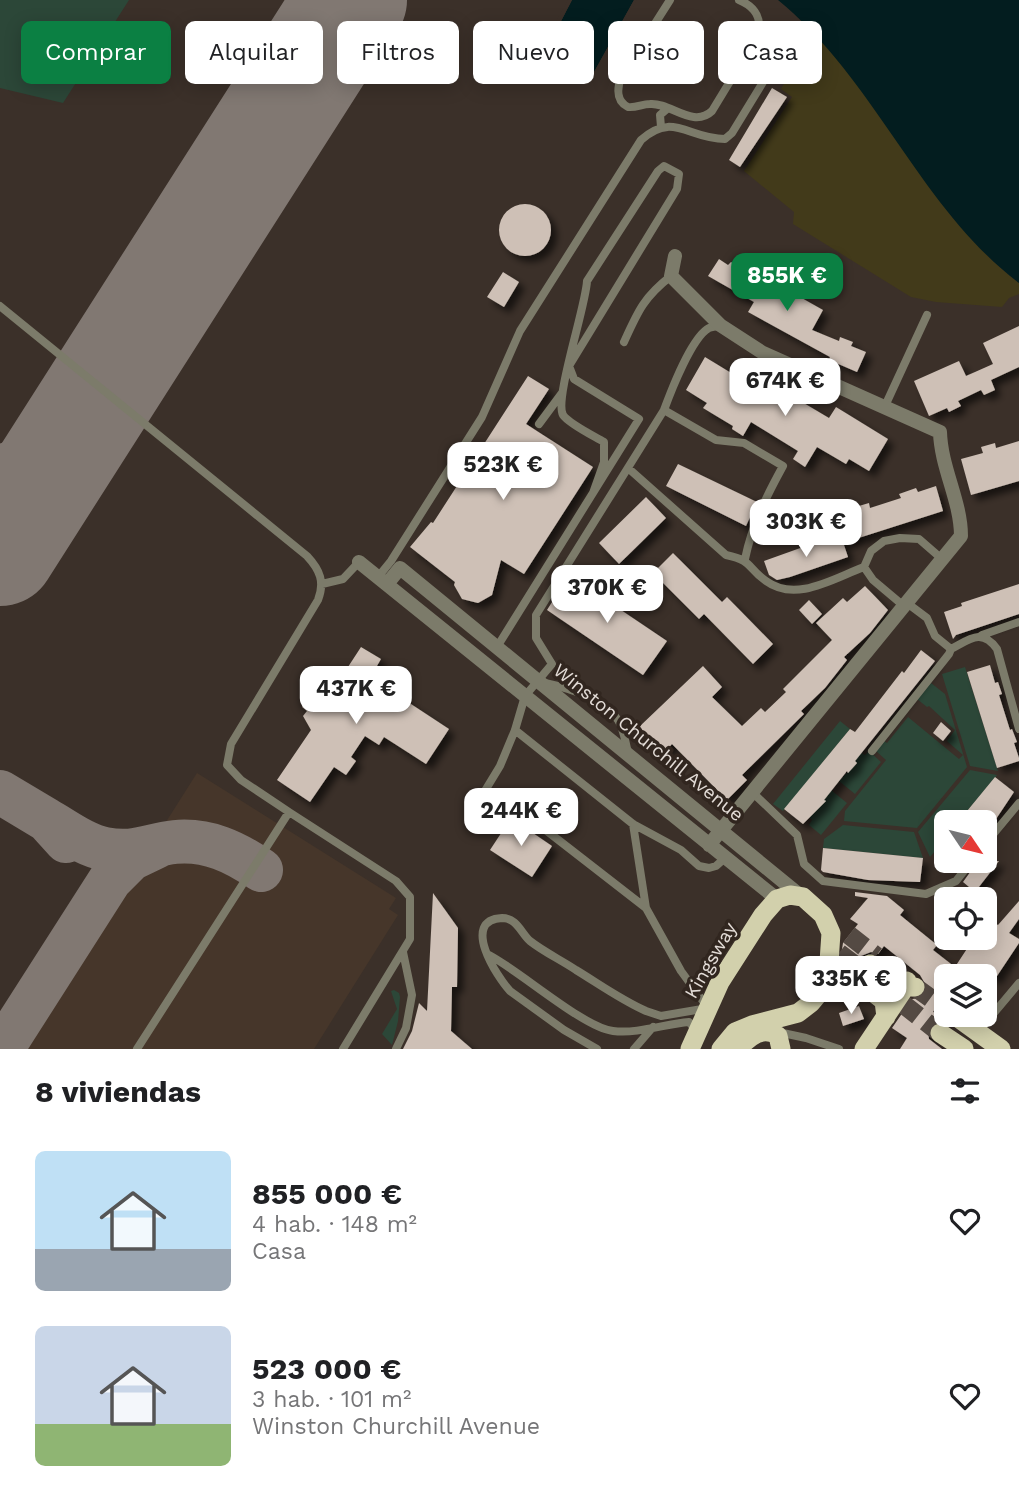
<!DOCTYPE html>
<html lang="es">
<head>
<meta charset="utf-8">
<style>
  body { margin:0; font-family:"Work Sans",sans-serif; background:#f2f2f2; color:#202124; height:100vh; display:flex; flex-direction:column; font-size:26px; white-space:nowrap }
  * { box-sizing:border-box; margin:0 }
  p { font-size:23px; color:#757577 }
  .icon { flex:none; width:38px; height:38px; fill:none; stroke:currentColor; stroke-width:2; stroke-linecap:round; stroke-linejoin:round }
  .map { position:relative; height:1049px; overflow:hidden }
  .side { display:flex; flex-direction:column; background:#fff; flex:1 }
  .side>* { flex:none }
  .banner { position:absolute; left:21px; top:21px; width:978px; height:63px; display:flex; gap:14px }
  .needle { width:46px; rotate:125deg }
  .controls { position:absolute; left:934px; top:810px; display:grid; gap:14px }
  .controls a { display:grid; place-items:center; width:63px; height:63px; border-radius:10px; background:#fff; box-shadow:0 4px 18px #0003; font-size:35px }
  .price { position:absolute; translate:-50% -60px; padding:0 16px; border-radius:14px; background:#fff; color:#222; font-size:23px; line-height:46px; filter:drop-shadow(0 2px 4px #0008) }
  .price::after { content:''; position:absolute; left:50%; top:42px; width:21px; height:16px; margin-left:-10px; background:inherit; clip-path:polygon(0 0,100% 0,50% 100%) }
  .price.on { background:#0b8043; color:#fff }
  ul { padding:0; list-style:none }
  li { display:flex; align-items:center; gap:21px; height:175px; padding:0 35px }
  li span { display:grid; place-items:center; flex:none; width:196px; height:140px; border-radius:10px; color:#555 }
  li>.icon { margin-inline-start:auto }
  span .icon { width:84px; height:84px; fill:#fffc; stroke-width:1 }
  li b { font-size:30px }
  h2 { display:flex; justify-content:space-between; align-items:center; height:84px; padding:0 35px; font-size:30px }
  .chip { padding:0 24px; border-radius:10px; background:#fff; box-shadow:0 4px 18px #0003; font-size:24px; line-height:63px }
  .chip.on { background:#0b8043; color:#fff }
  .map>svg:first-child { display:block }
  .built { fill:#46362a }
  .green { fill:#2c4738 }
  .sand { fill:#423a1a }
  .water { fill:#031d1f }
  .pier { fill:#3b3029 }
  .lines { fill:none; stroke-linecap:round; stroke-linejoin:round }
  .taxiway { stroke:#817872; stroke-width:44 }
  .runway { stroke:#817872; stroke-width:112 }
  .building { fill:#cec0b6; filter:url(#shadow) }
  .trunk-tunnel { stroke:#544a43; stroke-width:19; stroke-dasharray:19 10; stroke-linecap:butt }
  .service { stroke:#7c7b6a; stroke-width:8 }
  .minor { stroke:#7c7b6a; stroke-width:14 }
  .trunk { stroke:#d2d0ac; stroke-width:19 }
  .labels { text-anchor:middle; stroke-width:7; stroke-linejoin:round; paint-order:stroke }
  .street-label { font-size:19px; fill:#e3dcd7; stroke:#31261f }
</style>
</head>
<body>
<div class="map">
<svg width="1019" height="1049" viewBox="0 0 1019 1049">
  <defs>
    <filter id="shadow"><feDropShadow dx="6" dy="6" stdDeviation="3.5" flood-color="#0009"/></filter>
  </defs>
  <rect width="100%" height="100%" fill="#3b3029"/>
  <path class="built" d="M197 773 396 898 389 909 398 915 314 1049H22Z"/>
  <path class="green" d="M0 0H129L63 103 0 88Z
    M965 667 998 771 970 766 942 674Z
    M931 683 945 694 967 767 917 828 844 821 845 811 886 760 876 751 884 741 887 743 908 717 959 759 963 755 947 741 955 730 929 706 927 707 917 699Z
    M840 721 850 729 783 811 773 804Z
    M869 751 881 762 855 794 839 781 857 763 855 761 861 753 865 755Z
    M970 770 997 775 958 822H947V837L930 857 918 832Z
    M831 790 847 803 821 835 809 825 812 820 809 817 825 802 823 800Z
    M843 825 914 832 923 858 823 848 824 839Z
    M394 990 399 993 400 997 398 1021 392 1045 382 1034 397 1009 391 991Z"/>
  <path class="sand" d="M808 26C826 45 845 65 860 87 909 155 952 232 1019 283V294L1009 298 1002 307 936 302 911 297 793 224 794 212 744 171 792 97 781 89C791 72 816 45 808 26Z"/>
  <path class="water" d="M572 0H634L589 81 577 73 591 59 585 44 562 32 558 27Z
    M778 0H1019V283C919 207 876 80 778 0Z"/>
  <path class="pier" d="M568 0H572L558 27 562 32 590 48 591 59 577 73 589 81 634 0H637L590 84 574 74 588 58 587 50 557 33 554 27 556 21Z"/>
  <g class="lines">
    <path class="taxiway" d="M0 466C42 458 67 430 95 400
      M0 792 47 820 66 841
      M47 820C65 830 84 845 105 849 134 855 148 845 175 842 208 839 235 852 261 870
      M2 1049 110 880 131 859 156 847"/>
    <path class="runway" d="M0 550 351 0"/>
  </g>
  <path class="building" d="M772 88 787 97 740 167 729 160Z
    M499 230a26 26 0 1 1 52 0a26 26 0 1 1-52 0Z
    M719 259 728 265 731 262 765 284 768 279 823 310 812 330 839 341 840 337 853 342 851 346 866 352 857 372 829 360 830 357 748 312 754 302 708 276Z
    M503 272 519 282 504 307 487 297Z
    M1019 326V367L991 380 995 390 984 395 981 390 958 401 961 406 949 412 947 408 929 416 914 381 959 361 966 376 993 364 983 343Z
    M705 357 764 393 770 383 829 418 836 407 888 439 869 471 849 459 846 464 817 447 805 467 793 459 798 451 751 422 743 436 732 429 733 426 703 408 707 403 686 390Z
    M528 376 549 389 526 424 593 467 524 574 501 560 492 595 478 603 462 599 454 585 455 582 410 547 431 522 433 523Z
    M1019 441V481L971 495 961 459 983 453 981 447 995 443 996 448Z
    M678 464 757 502 746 526 666 486Z
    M936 486 943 511 846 542 838 519 854 514 852 508 869 503 870 508 901 498 899 494 916 488 918 492Z
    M646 497 666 518 619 564 599 543Z
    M841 536 848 557 790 577 777 580 769 575 764 561 817 542V544Z
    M673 553 722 602 727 597 773 644 753 664 704 614 699 619 653 573Z
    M569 575 667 641 643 675 547 610Z
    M1019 584V614L956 635 953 639 944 612 962 606 961 603Z
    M865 586 888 610 870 633 844 657 847 660 825 688 801 711 804 714 802 716 742 775 747 780 727 800 672 744 663 754 644 738 647 734 639 727 703 666 722 687 712 697 742 726 761 708 765 712 786 692 783 689 832 640 816 623 843 598 847 602Z
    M809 600 822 614 812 624 799 610Z
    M361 647 381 659 374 671 383 677 379 683 449 729 426 764 384 737 379 745 365 736 351 757 356 761 346 775 334 767 310 802 277 780 311 730 303 716 307 711 302 707 315 688 322 692 327 686 333 690Z
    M921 650 935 661 855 761 857 763 848 773 847 771 824 800 826 801 803 824 784 809 850 729 855 732 902 671 904 673Z
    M990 665 995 683 998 682 1002 694 999 695 1010 730 1012 729 1017 742 1014 743 1019 758V761L997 768 967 672Z
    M941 722 951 731 943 741 933 733Z
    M995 777 1014 792 996 819 994 817 990 822H958Z
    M511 818 552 846 532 877 490 850Z
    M823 848 923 858 920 882 868 880 823 872 821 870Z
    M978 861H999L975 892 963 882Z
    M855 892 887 896 904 910 900 915 937 945 933 950 955 967 974 938H985V917L998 925 1019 901V919L1009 933 1019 939V943L995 979 985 972V964L977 976H947V1006L942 1014 944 1022H934L928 1032 929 1039 942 1049H900L907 1038 892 1028 912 999 921 998 927 987 920 975 884 946 878 954 871 952 861 956 858 968 848 972 845 980 838 974 843 943 858 924 850 919 868 898 855 896Z
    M433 893 458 928 457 987H452L451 1031 472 1049H403L412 1031 419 1003 427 1011Z
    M859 1006 864 1019 843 1026 839 1013Z"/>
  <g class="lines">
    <path class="trunk-tunnel" d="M849 935 876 956
      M839 953 864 972
      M915 987 947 1010
      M903 1004 940 1033"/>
    <path class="service" d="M670 0 621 77C617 89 616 101 628 107 636 108 642 104 650 104 670 102 693 129 712 111L757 37C763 20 756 7 739 0
      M661 127 660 115 667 109
      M0 306 307 556C320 570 325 582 318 600L231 744 227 765 241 780 289 812 137 1049
      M720 325C716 326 712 327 709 328 692 337 671 391 664 410L716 440 744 443 783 466C766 497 752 525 745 559
      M624 342C638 311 644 297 671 276
      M885 406 927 315
      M539 424 562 393
      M628 468 726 555C754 561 746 567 766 581 796 603 834 578 864 567
      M378 577 391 561 482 417 520 331 641 140C673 111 688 139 725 139L732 133 768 74 782 72
      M322 584 343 579 359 562
      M907 603 927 618 935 636 951 649
      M905 607 873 580 864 567 871 551 884 541 900 538 919 539 942 559
      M982 635 1019 622
      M497 647 639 419 574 379 569 366 677 189 679 174 664 166 658 171 587 281C586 306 554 399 563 415 569 424 594 436 604 442V462L593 493
      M545 683C569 688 603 698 618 720 624 729 625 742 628 752
      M515 730 633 824 681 850 699 866 709 868 716 866 725 858
      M872 751 949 654 951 649C970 639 982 628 997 649L1019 729
      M752 792 797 835 804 864 823 881 926 894 956 881 972 861
      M483 794 500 766 515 730 525 696 552 664 536 638V615L664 410
      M521 807 525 814 646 908
      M289 812 396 881 410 897V939L343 1049
      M985 844 1019 803
      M489 955C520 971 584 1028 613 1031 638 1034 665 1024 689 1022L696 1030
      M778 1032 806 1038 839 1049
      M978 1032 1019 983
      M396 1049 406 1028 412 995 403 952
      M597 1049 564 1030 510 991C497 977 460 920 502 918 517 918 521 933 530 941 544 952 561 960 576 970 599 984 621 1000 646 1011L661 1016 708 1008 681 971 646 908 633 824
      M634 1049 653 1027"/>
    <path class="minor" d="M675 256 671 276 720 325 763 353 940 432C941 468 961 501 961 536L709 845
      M359 562 777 899
      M387 584 400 568 802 897"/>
    <path class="trunk" d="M870 964 899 986 915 987
      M857 980 884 1001 886 1017
      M954 1015 1001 1049
      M940 1033 964 1049
      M690 1049 720 982 763 915 777 899 790 895 803 897 823 915 831 933 829 962 821 991 811 1003 798 1013 752 1025 735 1032 721 1049
      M738 1049C749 1037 763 1025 778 1036L781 1049
      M864 1049 906 986 907 981"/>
  </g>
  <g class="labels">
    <g class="street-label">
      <text transform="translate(649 742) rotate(39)" y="7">Winston Churchill Avenue</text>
      <text transform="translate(710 960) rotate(-60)" y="7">Kingsway</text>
    </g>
  </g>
</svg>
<div class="controls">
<a><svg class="needle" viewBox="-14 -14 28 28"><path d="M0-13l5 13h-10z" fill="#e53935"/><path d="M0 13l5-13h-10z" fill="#757577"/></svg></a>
<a><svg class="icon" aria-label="locate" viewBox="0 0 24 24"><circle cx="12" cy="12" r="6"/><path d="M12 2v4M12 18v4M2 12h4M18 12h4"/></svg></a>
<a><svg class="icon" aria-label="layers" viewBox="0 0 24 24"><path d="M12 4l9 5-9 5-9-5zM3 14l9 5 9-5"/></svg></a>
</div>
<b class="price on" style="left:787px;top:313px">855K €</b>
<b class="price" style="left:785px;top:418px">674K €</b>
<b class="price" style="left:503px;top:502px">523K €</b>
<b class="price" style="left:806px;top:559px">303K €</b>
<b class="price" style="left:607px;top:625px">370K €</b>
<b class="price" style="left:356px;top:726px">437K €</b>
<b class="price" style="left:521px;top:848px">244K €</b>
<b class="price" style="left:851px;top:1016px">335K €</b>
<div class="banner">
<a class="chip on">Comprar</a>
<a class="chip">Alquilar</a>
<a class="chip">Filtros</a>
<a class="chip">Nuevo</a>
<a class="chip">Piso</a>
<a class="chip">Casa</a>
</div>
</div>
<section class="side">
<h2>8 viviendas<svg class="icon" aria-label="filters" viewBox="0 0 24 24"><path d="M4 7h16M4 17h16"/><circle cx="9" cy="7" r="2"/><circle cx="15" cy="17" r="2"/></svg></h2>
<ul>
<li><span style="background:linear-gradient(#bfe0f5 70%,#9aa5b1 0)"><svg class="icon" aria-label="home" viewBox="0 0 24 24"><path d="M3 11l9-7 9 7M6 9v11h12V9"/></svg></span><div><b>855 000 €</b><p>4 hab. · 148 m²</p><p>Casa</p></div><svg class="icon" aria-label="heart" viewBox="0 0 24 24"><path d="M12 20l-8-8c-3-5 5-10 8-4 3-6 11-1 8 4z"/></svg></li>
<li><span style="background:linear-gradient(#c9d6e8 70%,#8fb573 0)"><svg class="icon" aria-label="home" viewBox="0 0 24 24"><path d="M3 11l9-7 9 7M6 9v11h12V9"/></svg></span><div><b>523 000 €</b><p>3 hab. · 101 m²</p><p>Winston Churchill Avenue</p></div><svg class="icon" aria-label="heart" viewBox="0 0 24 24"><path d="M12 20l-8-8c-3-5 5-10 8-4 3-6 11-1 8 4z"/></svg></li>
</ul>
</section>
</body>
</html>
